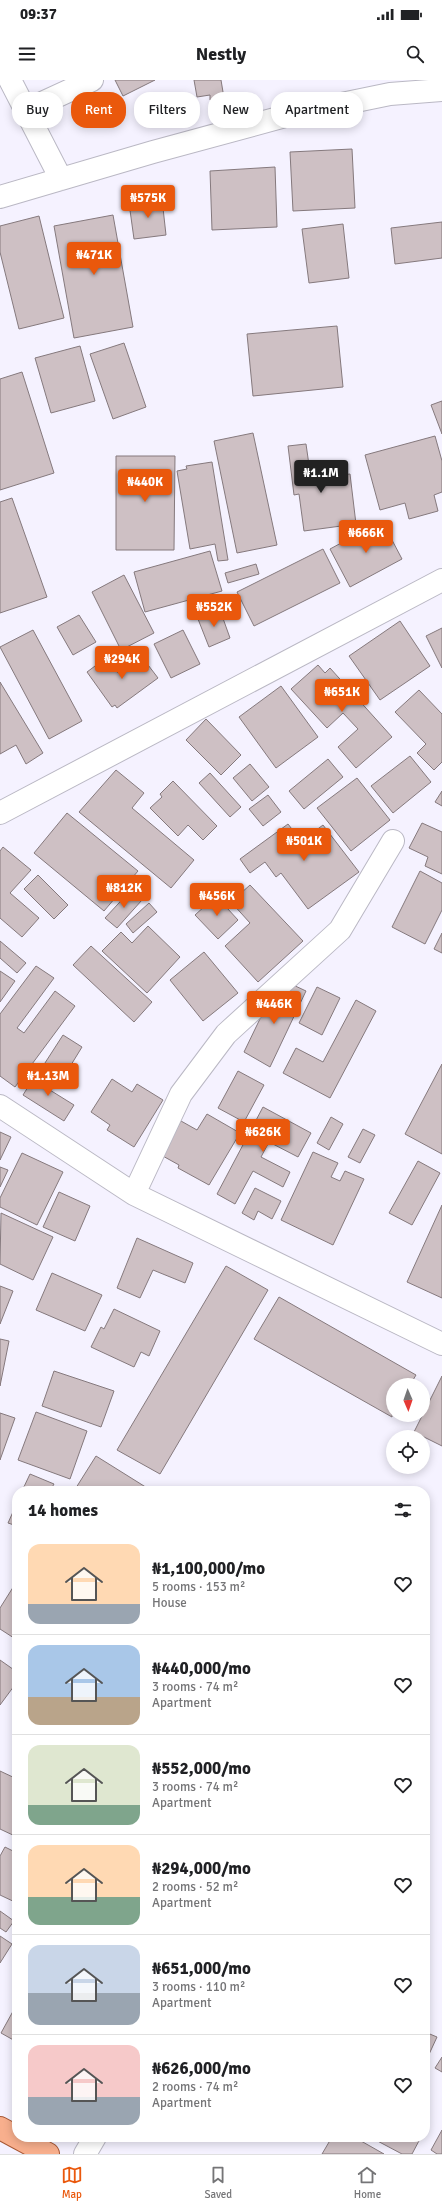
<!DOCTYPE html>
<html lang="en">
<head>
<meta charset="utf-8">
<style>
  body { margin:0; font-family:Signika,sans-serif; background:#f6f6f6; color:#202124; height:100vh; display:flex; flex-direction:column; font-size:15px; white-space:nowrap }
  * { box-sizing:border-box; margin:0 }
  p { font-size:13px; color:#757577 }
  .icon { flex:none; width:22px; height:22px; fill:none; stroke:currentColor; stroke-width:2; stroke-linecap:round; stroke-linejoin:round }
  .map { position:relative; flex:1; overflow:hidden }
  .sheet { position:absolute; left:12px; top:1406px; width:418px; height:656px; display:flex; flex-direction:column; background:#fff; border-radius:16px; box-shadow:0 2px 10px #0003 }
  .sheet>* { flex:none }
  .guide { position:absolute; left:12px; top:12px; width:418px; height:36px; display:flex; gap:8px }
  .needle { width:26px; rotate:178deg }
  .controls { position:absolute; left:386px; top:1298px; display:grid; gap:8px }
  .controls a { display:grid; place-items:center; width:44px; height:44px; border-radius:50%; background:#fff; box-shadow:0 2px 10px #0003; font-size:20px }
  .price { position:absolute; translate:-50% -34px; padding:0 9px; border-radius:4px; background:#ea580c; color:#fff; font-size:13px; line-height:26px; filter:drop-shadow(0 1px 2px #0008) }
  .price::after { content:''; position:absolute; left:50%; top:24px; width:12px; height:9px; margin-left:-6px; background:inherit; clip-path:polygon(0 0,100% 0,50% 100%) }
  .price.active { background:#222; color:#fff }
  ul { padding:0; list-style:none }
  li { display:flex; align-items:center; gap:12px; height:100px; padding:0 16px }
  li+li { border-top:1px solid #e0e0e0 }
  li span { display:grid; place-items:center; flex:none; width:112px; height:80px; border-radius:12px; color:#555 }
  li>.icon { margin-inline-start:auto }
  span .icon { width:48px; height:48px; fill:#fffc; stroke-width:1 }
  li b { font-size:17px }
  h2 { display:flex; justify-content:space-between; align-items:center; height:48px; padding:0 16px; font-size:17px }
  .tag { padding:0 14px; border-radius:16px; background:#fff; box-shadow:0 2px 10px #0003; font-size:14px; line-height:36px }
  .tag.active { background:#ea580c; color:#fff }
  .status { display:flex; justify-content:space-between; align-items:center; height:28px; padding:0 20px; background:#fff; direction:ltr }
  .status svg { height:11px; fill:currentColor }
  header { display:flex; justify-content:space-between; align-items:center; height:52px; padding:0 16px; background:#fff; font-size:18px; font-weight:800 }
  .dock { display:flex; justify-content:space-around; align-items:center; height:56px; border-top:1px solid #e0e0e0; background:#fff; font-size:11px; color:#757577 }
  .dock a { display:grid; justify-items:center; gap:2px }
  .dock .active { color:#ea580c }
  .map>svg:first-child { display:block }
  .building { fill:#cec0c4; stroke:#85797d }
  .lines { fill:none; stroke-linecap:round; stroke-linejoin:round }
  .minor-casing { stroke:#bab8c4; stroke-width:24 }
  .major-casing { stroke:#a65633; stroke-width:24 }
  .minor { stroke:#fff; stroke-width:22 }
  .major { stroke:#f8af8d; stroke-width:22 }
</style>
</head>
<body>
<div class="status"><b>09:37</b><svg viewBox="0 0 49 12"><path d="M0 12V9h3v3zM5 12V6h3v6zM10 12V3h3v9zM15 12V0h3v12zM26 1h20v11H26zM47 4h2v5h-2z"/></svg></div>
<header><svg class="icon" aria-label="menu" viewBox="0 0 24 24"><path d="M4 6h16M4 12h16M4 18h16"/></svg>Nestly<svg class="icon" aria-label="search" viewBox="0 0 24 24"><circle cx="10" cy="10" r="6"/><path d="M15 15l6 6"/></svg></header>
<div class="map">
<svg width="442" height="2074" viewBox="0 0 442 2074">
  <rect width="100%" height="100%" fill="#f5f2ff"/>
  <path class="building" d="M115 0H155L123 16Z
    M194 0H221L224 18 210 20V15L197 17Z
    M352 69 355 128 293 131 290 72Z
    M275 87 277 147 212 150 210 91Z
    M162 119 166 155 134 159 129 123Z
    M113 135 133 247 74 258 54 146Z
    M39 136 64 238 19 249 0 172V146Z
    M442 142V178L395 184 391 148Z
    M343 144 349 198 309 203 302 149Z
    M337 246 343 307 253 316 247 254Z
    M124 263 146 327 113 339 90 274Z
    M80 266 95 321 51 333 35 278Z
    M22 292 54 393 0 410V299Z
    M442 321V354L431 325Z
    M253 353 277 465 237 473 214 361Z
    M435 356 442 381V412L434 415 438 431 409 439 405 423 380 430 365 375Z
    M306 364 311 399 350 394 356 444 304 451 299 414 294 415 288 366Z
    M116 376H175L174 470H116Z
    M212 382 228 480 218 481 215 464 190 469 177 391 187 389 186 386Z
    M12 418 47 517 0 533V422Z
    M382 441 402 479 350 507 330 469Z
    M323 469 340 503 254 546 237 512Z
    M210 471 222 511 145 532 134 492Z
    M256 484 259 494 228 503 225 493Z
    M124 495 154 553 121 570 92 512Z
    M220 530 230 558 209 567 198 539Z
    M79 535 96 562 73 575 57 547Z
    M400 541 430 586 380 620 349 576Z
    M442 548V588L426 556Z
    M33 550 82 641 49 659 0 567Z
    M183 550 200 584 171 598 154 564Z
    M107 577 118 593 142 577 158 598 117 628 115 625 112 627 87 592Z
    M318 585 325 593 330 588 392 657 356 688 338 667 358 649 343 633 327 648 291 609Z
    M0 602 43 673 26 684 16 665 0 674Z
    M281 606 318 657 276 688 239 637Z
    M419 610 442 634V682L434 690 417 673 426 664 395 632Z
    M206 639 241 675 221 695 186 660Z
    M410 676 431 702 393 733 371 706Z
    M328 679 343 697 304 729 289 711Z
    M250 684 269 707 252 721 233 698Z
    M116 690 144 713 132 728 194 780 171 808 79 732Z
    M210 693 241 727 230 737 199 703Z
    M357 698 390 740 351 771 317 728Z
    M173 701 217 746 203 760 188 745 178 756 150 728 162 717 160 714Z
    M442 711V726L435 722Z
    M268 715 281 732 263 746 249 729Z
    M67 733 138 791 104 831 34 773Z
    M422 743 442 752V794L425 786 428 777 409 768Z
    M288 744 295 753 300 749 307 757 323 745 359 792 308 829 281 793 276 797 265 782 250 793 240 779Z
    M3 767 31 790 10 813 39 838 22 857 0 838V771Z
    M420 791 442 803V830L425 864 392 847Z
    M38 795 68 825 54 839 24 809Z
    M250 805 303 861 258 902 225 866 250 843 231 822Z
    M131 810 142 820 117 848 105 838Z
    M216 816 238 840 218 859 195 835Z
    M149 823 157 832 133 853 126 844Z
    M148 846 180 877 147 913 102 871 121 852 132 863Z
    M442 853V873L434 869Z
    M0 861 26 883 17 893 0 878Z
    M91 866 152 922 134 942 73 885Z
    M204 872 238 913 203 941 170 900Z
    M36 886 54 898 17 948 24 953 55 911 75 926 15 1007 0 996V934Z
    M0 891 15 901 0 922Z
    M291 904 306 911 270 987 244 972 272 914 283 919Z
    M317 907 340 918 322 955 299 943Z
    M356 920 376 931 330 1018 283 993 296 968 323 982Z
    M63 955 82 967 63 998 43 986Z
    M442 984V1074L405 1054Z
    M38 991 50 999 45 1007 74 1025 64 1041 23 1015Z
    M238 991 264 1005 244 1042 218 1028Z
    M112 999 132 1012 137 1004 163 1020 134 1067 107 1050 110 1045 91 1032Z
    M263 1027 311 1053 298 1077 269 1062 261 1077 290 1092 283 1107 253 1091 235 1124 217 1114Z
    M207 1034 240 1053 209 1105 178 1088 179 1085 161 1075 181 1041 197 1050Z
    M331 1037 343 1044 329 1070 317 1063Z
    M363 1049 375 1055 360 1083 348 1077Z
    M0 1052 11 1057 0 1080Z
    M313 1072 338 1083 331 1097 340 1101 345 1091 364 1099 333 1165 281 1140Z
    M22 1073 63 1092 37 1145 0 1127V1118Z
    M418 1081 440 1093 412 1145 389 1133Z
    M0 1087 8 1090 0 1107Z
    M255 1108 281 1121 272 1139 258 1131 254 1140 242 1133Z
    M59 1112 90 1126 75 1161 43 1147Z
    M442 1125V1218L407 1202Z
    M1 1133 53 1157 33 1200 0 1184Z
    M137 1158 193 1183 185 1203 153 1190 140 1218 117 1208Z
    M226 1186 268 1210 160 1394 117 1370Z
    M52 1193 102 1215 85 1251 36 1230Z
    M0 1206 13 1211 0 1244Z
    M279 1217 416 1295 410 1305H393L392 1337 254 1259Z
    M114 1229 160 1251 149 1276 141 1272 134 1287 91 1267 101 1247 104 1249Z
    M0 1259 9 1261 0 1306Z
    M54 1291 114 1311 101 1347 42 1326Z
    M442 1296V1366L414 1352Z
    M36 1332 87 1351 70 1399 18 1380Z
    M0 1333 15 1338 0 1380Z
    M96 1376 152 1411H74Z
    M30 1394 54 1404 50 1411H22Z
    M17 1423V1446L8 1443Z
    M17 1501V1560L0 1549V1528Z
    M0 1580 17 1592V1602L0 1625Z
    M0 1691 17 1699V1757L0 1749Z
    M5 1767 17 1773V1823L0 1815V1776Z
    M0 1831 14 1841 6 1852 0 1848Z
    M0 1856 12 1864 0 1883Z
    M17 1924V1962L1 1953Z
    M425 1952 437 1957 425 1983Z
    M442 1977V1992L435 1988Z
    M442 2050V2074H437L431 2070Z
    M332 2057H354L384 2074H322Z
    M370 2057H421L412 2074H402Z"/>
  <g class="lines">
    <defs>
      <path id="minor" d="M10 0 61 99
        M27 30 92 0
        M0 117 153 72 293 34 390 14 442 10
        M0 733 442 500
        M0 1026 134 1114 442 1264
        M134 1114 181 1014 226 954 340 850 393 761
        M85 2074 95 2057"/>
      <path id="major" d="M0 2048 48 2074"/>
    </defs>
    <use href="#minor" class="minor-casing"/>
    <use href="#major" class="major-casing"/>
    <use href="#minor" class="minor"/>
    <use href="#major" class="major"/>
  </g>
</svg>
<div class="controls">
<a><svg class="needle" viewBox="-14 -14 28 28"><path d="M0-13l5 13h-10z" fill="#e53935"/><path d="M0 13l5-13h-10z" fill="#757577"/></svg></a>
<a><svg class="icon" aria-label="locate" viewBox="0 0 24 24"><circle cx="12" cy="12" r="6"/><path d="M12 2v4M12 18v4M2 12h4M18 12h4"/></svg></a>
</div>
<b class="price" style="left:148px;top:139px">₦575K</b>
<b class="price" style="left:94px;top:196px">₦471K</b>
<b class="price active" style="left:321px;top:414px">₦1.1M</b>
<b class="price" style="left:145px;top:423px">₦440K</b>
<b class="price" style="left:366px;top:474px">₦666K</b>
<b class="price" style="left:214px;top:548px">₦552K</b>
<b class="price" style="left:122px;top:600px">₦294K</b>
<b class="price" style="left:342px;top:633px">₦651K</b>
<b class="price" style="left:304px;top:782px">₦501K</b>
<b class="price" style="left:124px;top:829px">₦812K</b>
<b class="price" style="left:217px;top:837px">₦456K</b>
<b class="price" style="left:274px;top:945px">₦446K</b>
<b class="price" style="left:48px;top:1017px">₦1.13M</b>
<b class="price" style="left:263px;top:1073px">₦626K</b>
<div class="guide">
<a class="tag">Buy</a>
<a class="tag active">Rent</a>
<a class="tag">Filters</a>
<a class="tag">New</a>
<a class="tag">Apartment</a>
</div>
<section class="sheet">
<h2>14 homes<svg class="icon" aria-label="filters" viewBox="0 0 24 24"><path d="M4 7h16M4 17h16"/><circle cx="9" cy="7" r="2"/><circle cx="15" cy="17" r="2"/></svg></h2>
<ul>
<li><span style="background:linear-gradient(#ffd9b3 75%,#9aa5b1 0)"><svg class="icon" aria-label="home" viewBox="0 0 24 24"><path d="M3 11l9-7 9 7M6 9v11h12V9"/></svg></span><div><b>₦1,100,000/mo</b><p>5 rooms · 153 m²</p><p>House</p></div><svg class="icon" aria-label="heart" viewBox="0 0 24 24"><path d="M12 20l-8-8c-3-5 5-10 8-4 3-6 11-1 8 4z"/></svg></li>
<li><span style="background:linear-gradient(#a9c7e8 65%,#b9a48a 0)"><svg class="icon" aria-label="home" viewBox="0 0 24 24"><path d="M3 11l9-7 9 7M6 9v11h12V9"/></svg></span><div><b>₦440,000/mo</b><p>3 rooms · 74 m²</p><p>Apartment</p></div><svg class="icon" aria-label="heart" viewBox="0 0 24 24"><path d="M12 20l-8-8c-3-5 5-10 8-4 3-6 11-1 8 4z"/></svg></li>
<li><span style="background:linear-gradient(#dfe7d0 75%,#7fa58c 0)"><svg class="icon" aria-label="home" viewBox="0 0 24 24"><path d="M3 11l9-7 9 7M6 9v11h12V9"/></svg></span><div><b>₦552,000/mo</b><p>3 rooms · 74 m²</p><p>Apartment</p></div><svg class="icon" aria-label="heart" viewBox="0 0 24 24"><path d="M12 20l-8-8c-3-5 5-10 8-4 3-6 11-1 8 4z"/></svg></li>
<li><span style="background:linear-gradient(#ffd9b3 65%,#7fa58c 0)"><svg class="icon" aria-label="home" viewBox="0 0 24 24"><path d="M3 11l9-7 9 7M6 9v11h12V9"/></svg></span><div><b>₦294,000/mo</b><p>2 rooms · 52 m²</p><p>Apartment</p></div><svg class="icon" aria-label="heart" viewBox="0 0 24 24"><path d="M12 20l-8-8c-3-5 5-10 8-4 3-6 11-1 8 4z"/></svg></li>
<li><span style="background:linear-gradient(#c9d6e8 60%,#9aa5b1 0)"><svg class="icon" aria-label="home" viewBox="0 0 24 24"><path d="M3 11l9-7 9 7M6 9v11h12V9"/></svg></span><div><b>₦651,000/mo</b><p>3 rooms · 110 m²</p><p>Apartment</p></div><svg class="icon" aria-label="heart" viewBox="0 0 24 24"><path d="M12 20l-8-8c-3-5 5-10 8-4 3-6 11-1 8 4z"/></svg></li>
<li><span style="background:linear-gradient(#f6c9c9 65%,#9aa5b1 0)"><svg class="icon" aria-label="home" viewBox="0 0 24 24"><path d="M3 11l9-7 9 7M6 9v11h12V9"/></svg></span><div><b>₦626,000/mo</b><p>2 rooms · 74 m²</p><p>Apartment</p></div><svg class="icon" aria-label="heart" viewBox="0 0 24 24"><path d="M12 20l-8-8c-3-5 5-10 8-4 3-6 11-1 8 4z"/></svg></li>
</ul>
</section>
</div>
<nav class="dock">
<a class="active"><svg class="icon" aria-label="map" viewBox="0 0 24 24"><path d="M3 6l6-2 6 2 6-2v14l-6 2-6-2-6 2zM9 4v14M15 6v14"/></svg>Map</a>
<a><svg class="icon" aria-label="saved" viewBox="0 0 24 24"><path d="M7 4h10v16l-5-4-5 4z"/></svg>Saved</a>
<a><svg class="icon" aria-label="home" viewBox="0 0 24 24"><path d="M3 11l9-7 9 7M6 9v11h12V9"/></svg>Home</a>
</nav>
</body>
</html>
